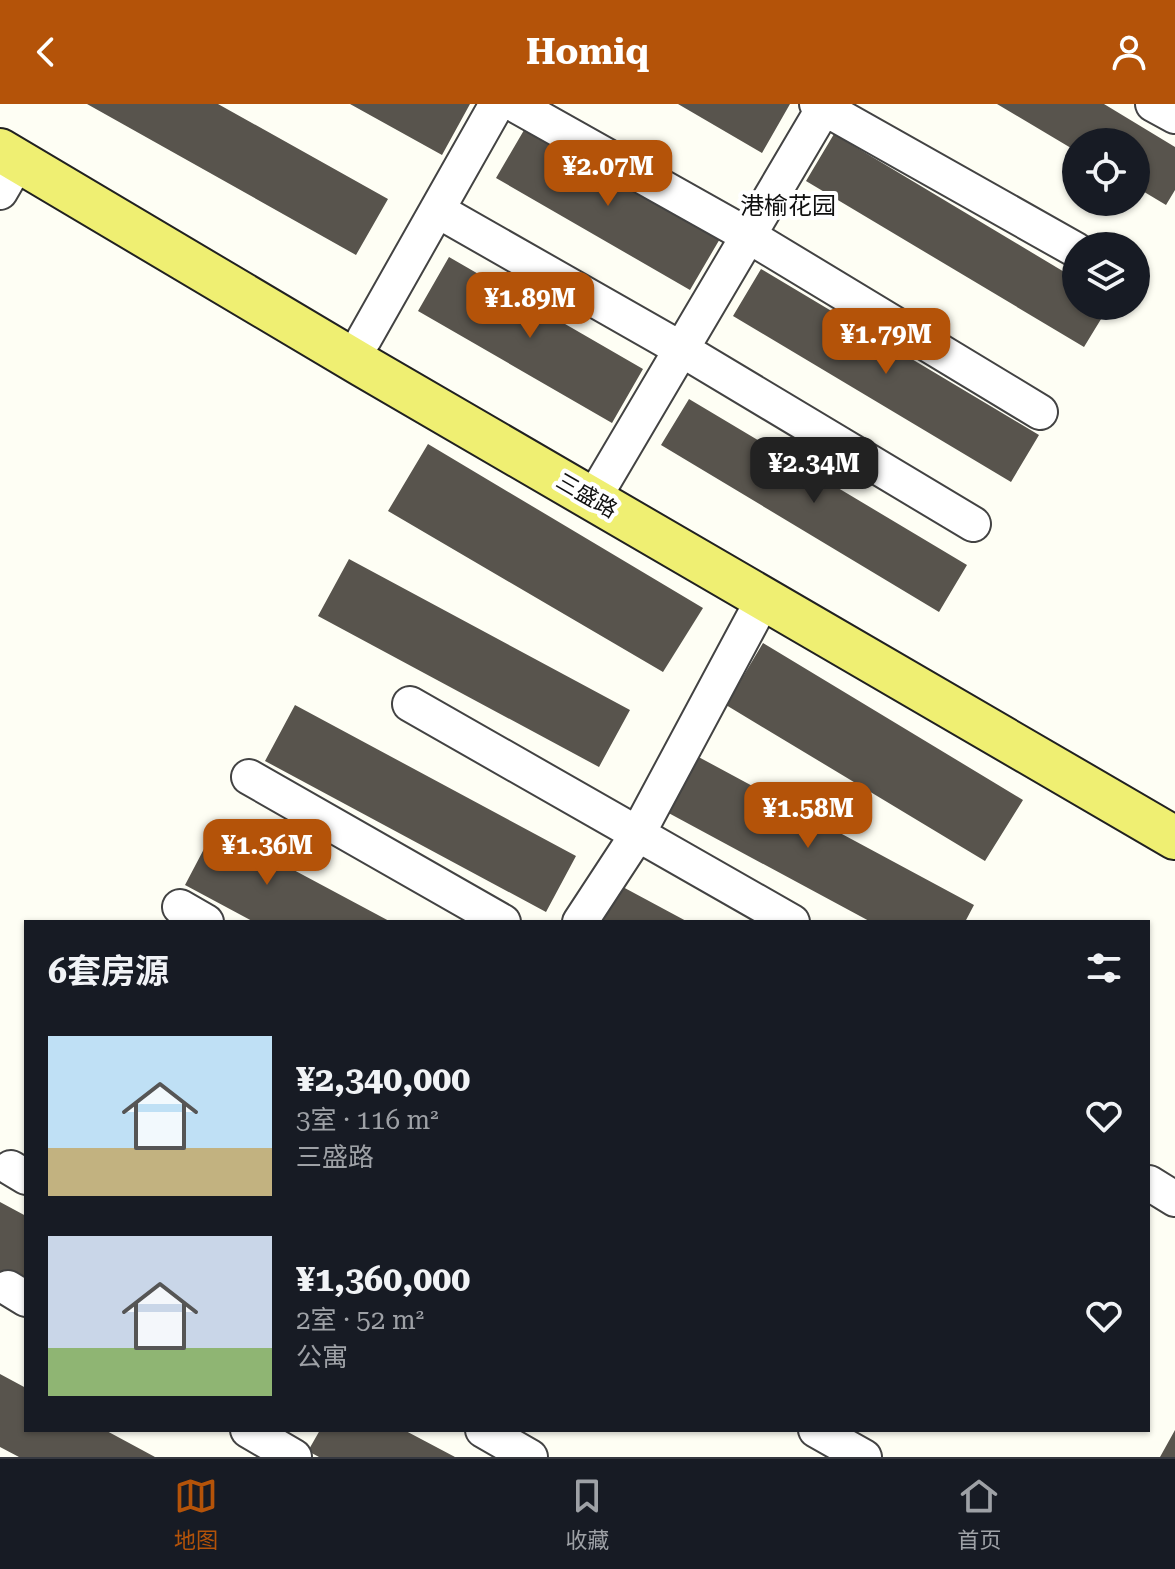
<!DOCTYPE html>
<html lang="zh">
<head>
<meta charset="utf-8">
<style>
  body { margin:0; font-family:"Roboto Serif","Noto Sans SC",serif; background:#20242c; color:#f1f3f6; height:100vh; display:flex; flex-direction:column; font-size:30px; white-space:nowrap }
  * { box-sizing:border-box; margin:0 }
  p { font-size:26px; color:#9ea1a6 }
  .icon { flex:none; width:44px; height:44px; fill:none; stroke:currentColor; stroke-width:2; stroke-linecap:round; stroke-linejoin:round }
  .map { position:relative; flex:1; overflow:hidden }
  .details { position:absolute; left:24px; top:816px; width:1126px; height:512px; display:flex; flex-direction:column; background:#171b24; border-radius:0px; box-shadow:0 2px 6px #0004 }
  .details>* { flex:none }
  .fabs { position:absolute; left:1062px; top:24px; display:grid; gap:16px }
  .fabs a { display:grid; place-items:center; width:88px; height:88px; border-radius:50%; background:#171b24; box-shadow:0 2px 6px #0004; font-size:40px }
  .price { position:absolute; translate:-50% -68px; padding:0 18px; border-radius:16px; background:#b45309; color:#fff; font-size:26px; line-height:52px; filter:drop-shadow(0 2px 4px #0008) }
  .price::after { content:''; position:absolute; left:50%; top:48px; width:24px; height:18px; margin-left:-12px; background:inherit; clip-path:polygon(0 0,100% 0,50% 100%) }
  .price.active { background:#222; color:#fff }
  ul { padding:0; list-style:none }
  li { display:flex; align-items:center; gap:24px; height:200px; padding:0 24px }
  li span { display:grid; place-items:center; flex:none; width:224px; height:160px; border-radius:0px; color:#555 }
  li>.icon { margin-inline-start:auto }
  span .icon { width:96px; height:96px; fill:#fffc; stroke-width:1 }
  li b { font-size:34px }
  h2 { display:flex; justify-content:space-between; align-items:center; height:96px; padding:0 24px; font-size:34px }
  header { display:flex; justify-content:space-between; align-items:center; height:104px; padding:0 24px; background:#b45309; color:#fff; font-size:36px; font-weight:700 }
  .tabs { display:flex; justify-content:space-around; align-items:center; height:112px; border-top:2px solid #363941; background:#171b24; font-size:22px; color:#9ea1a6 }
  .tabs a { display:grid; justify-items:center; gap:4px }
  .tabs .active { color:#b45309 }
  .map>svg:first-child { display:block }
  .building { fill:#58544d }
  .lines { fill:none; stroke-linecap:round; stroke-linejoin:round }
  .minor-casing { stroke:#434343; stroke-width:38 }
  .major-casing { stroke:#212121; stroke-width:46 }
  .minor { stroke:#fff; stroke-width:34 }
  .major { stroke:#efef72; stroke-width:42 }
  .labels { text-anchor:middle; stroke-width:8; stroke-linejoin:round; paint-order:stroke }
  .street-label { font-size:22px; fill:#101010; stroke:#fff }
  .neighbourhood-label { font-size:24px; fill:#101010; stroke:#fff }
</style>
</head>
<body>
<header><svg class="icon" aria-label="back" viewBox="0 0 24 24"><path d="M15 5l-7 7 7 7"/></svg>Homiq<svg class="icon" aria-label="person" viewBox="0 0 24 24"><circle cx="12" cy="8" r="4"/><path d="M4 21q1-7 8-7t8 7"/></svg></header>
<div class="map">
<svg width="1175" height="1353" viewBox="0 0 1175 1353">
  <rect width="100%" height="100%" fill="#fefef4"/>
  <path class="building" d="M87 0H218L388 95 356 151Z
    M350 0H470L442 51Z
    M678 0H790L762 49Z
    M997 0H1104L1175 43V86L1166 101 1136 83V38H1076V47Z
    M527 21 721 133 690 186 496 74Z
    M834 30 1076 175V202H1109L1084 243 806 77Z
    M449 153 643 265 612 319 418 207Z
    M761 165 1039 331 1011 378 733 212Z
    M689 295 967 461 939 508 661 341Z
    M428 340 703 504 663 568 388 407Z
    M349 455 630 606 599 663 318 512Z
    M763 539 1023 696 985 757 726 601Z
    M295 601 576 752 546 808 265 657Z
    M693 650 974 801 965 818H871L663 706Z
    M215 724 391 818H254L185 781Z
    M621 782 688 818H602Z
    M0 1098 26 1112V1185L0 1171Z
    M0 1270 26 1284V1326H105L155 1353H19L0 1343Z
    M320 1326H404L455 1353H319L308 1347Z
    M1175 1326V1353H1160Z"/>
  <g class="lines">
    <defs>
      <path id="minor" d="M514 0 749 132 1040 308
        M817 0 1076 146
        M1153 0 1175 12
        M0 88 18 57
        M437 106 681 245 973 420
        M364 235 497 0
        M603 378 826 0
        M410 600 792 818
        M249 673 503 818
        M180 803 206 818
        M580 818 637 731 764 494
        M11 1064 26 1073
        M1149 1079 1175 1095
        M8 1184 26 1195
        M248 1326 294 1353
        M483 1326 530 1353
        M816 1326 864 1353"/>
      <path id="major" d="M0 46 362 261 1175 734"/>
    </defs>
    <use href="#minor" class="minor-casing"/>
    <use href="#major" class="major-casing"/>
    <use href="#minor" class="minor"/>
    <use href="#major" class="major"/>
  </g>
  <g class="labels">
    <g class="street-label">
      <text transform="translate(587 391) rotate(30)" y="8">三盛路</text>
    </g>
    <g class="neighbourhood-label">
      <text x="788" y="110">港榆花园</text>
    </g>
  </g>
</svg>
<div class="fabs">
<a><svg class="icon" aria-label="locate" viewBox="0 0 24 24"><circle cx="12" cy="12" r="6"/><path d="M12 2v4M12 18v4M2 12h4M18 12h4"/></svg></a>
<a><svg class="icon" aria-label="layers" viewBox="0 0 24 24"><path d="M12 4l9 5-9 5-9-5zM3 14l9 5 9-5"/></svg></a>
</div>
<b class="price" style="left:608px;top:104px">¥2.07M</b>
<b class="price" style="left:530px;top:236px">¥1.89M</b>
<b class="price" style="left:886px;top:272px">¥1.79M</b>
<b class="price active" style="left:814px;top:401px">¥2.34M</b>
<b class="price" style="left:808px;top:746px">¥1.58M</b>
<b class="price" style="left:267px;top:783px">¥1.36M</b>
<section class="details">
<h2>6套房源<svg class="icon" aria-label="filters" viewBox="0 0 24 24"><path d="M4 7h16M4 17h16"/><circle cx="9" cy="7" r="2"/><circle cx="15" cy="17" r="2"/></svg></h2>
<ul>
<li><span style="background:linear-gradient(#bfe0f5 70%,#c2b280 0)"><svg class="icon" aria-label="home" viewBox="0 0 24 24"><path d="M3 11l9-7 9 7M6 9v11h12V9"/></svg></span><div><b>¥2,340,000</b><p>3室 · 116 m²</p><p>三盛路</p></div><svg class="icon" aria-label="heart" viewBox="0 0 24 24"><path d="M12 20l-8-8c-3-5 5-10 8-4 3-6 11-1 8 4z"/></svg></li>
<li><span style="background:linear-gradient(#c9d6e8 70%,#8fb573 0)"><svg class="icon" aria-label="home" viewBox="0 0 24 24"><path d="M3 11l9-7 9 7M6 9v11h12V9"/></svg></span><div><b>¥1,360,000</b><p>2室 · 52 m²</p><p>公寓</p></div><svg class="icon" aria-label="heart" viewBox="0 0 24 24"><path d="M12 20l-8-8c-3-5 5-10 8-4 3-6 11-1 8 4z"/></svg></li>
</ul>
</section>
</div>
<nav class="tabs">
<a class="active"><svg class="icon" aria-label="map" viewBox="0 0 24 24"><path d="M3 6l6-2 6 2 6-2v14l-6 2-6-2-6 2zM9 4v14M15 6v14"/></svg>地图</a>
<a><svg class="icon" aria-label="saved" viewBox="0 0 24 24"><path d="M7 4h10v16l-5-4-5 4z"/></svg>收藏</a>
<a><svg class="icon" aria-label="home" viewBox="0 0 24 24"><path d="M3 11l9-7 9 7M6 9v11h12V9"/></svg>首页</a>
</nav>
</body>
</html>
